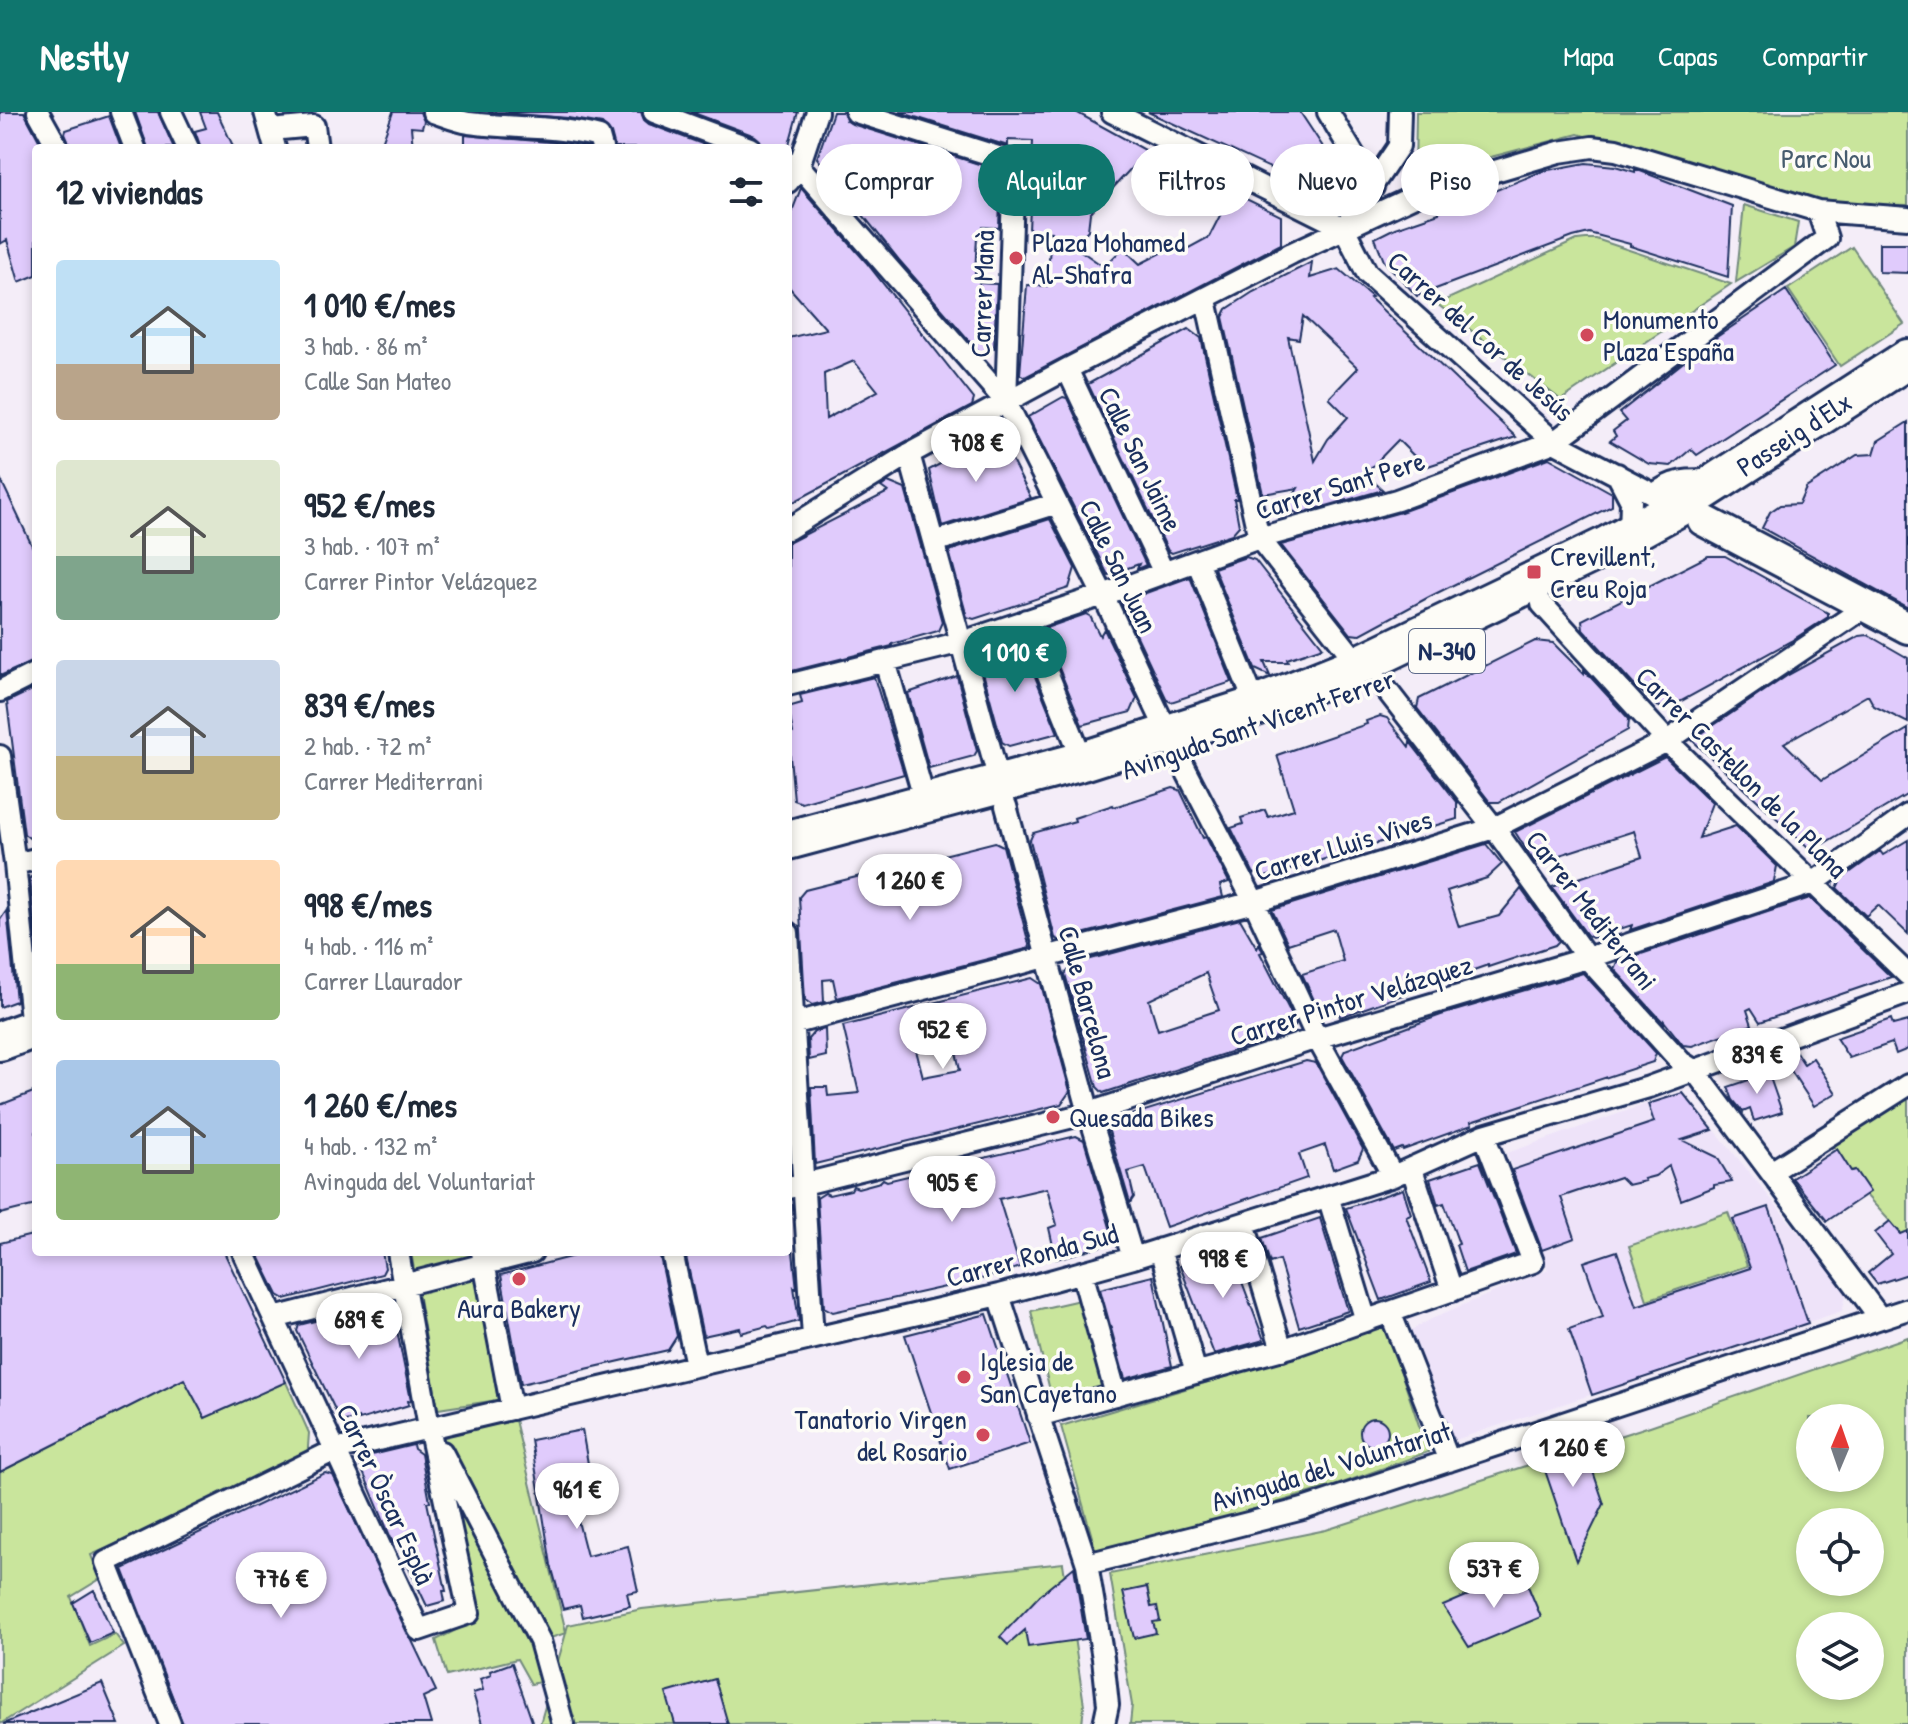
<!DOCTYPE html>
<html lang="es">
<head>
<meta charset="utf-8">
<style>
  body { margin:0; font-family:"Patrick Hand",sans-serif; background:#f6f6f7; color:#1f2937; height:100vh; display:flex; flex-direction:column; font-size:30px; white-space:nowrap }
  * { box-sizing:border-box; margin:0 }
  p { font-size:26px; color:#747a83 }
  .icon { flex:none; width:44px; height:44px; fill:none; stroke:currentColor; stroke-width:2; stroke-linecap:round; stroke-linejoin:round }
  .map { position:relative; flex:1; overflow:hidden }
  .sheet { position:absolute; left:32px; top:32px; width:760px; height:1112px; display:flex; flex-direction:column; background:#fff; border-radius:8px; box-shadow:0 4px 12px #0003 }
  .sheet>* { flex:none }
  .guide { position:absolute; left:816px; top:32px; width:760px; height:72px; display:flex; gap:16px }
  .needle { width:52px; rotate:2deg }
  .tools { position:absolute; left:1796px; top:1292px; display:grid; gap:16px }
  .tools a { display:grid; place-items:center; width:88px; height:88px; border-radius:50%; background:#fff; box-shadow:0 4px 12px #0003; font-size:40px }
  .price { position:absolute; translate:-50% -68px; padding:0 18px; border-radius:28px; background:#fff; color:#222; font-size:26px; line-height:52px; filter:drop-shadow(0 2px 4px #0008) }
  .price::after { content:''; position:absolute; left:50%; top:48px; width:24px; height:18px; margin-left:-12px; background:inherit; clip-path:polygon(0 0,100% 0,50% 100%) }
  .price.on { background:#0f766e; color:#fff }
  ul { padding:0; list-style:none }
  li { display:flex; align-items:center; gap:24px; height:200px; padding:0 24px }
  li span { display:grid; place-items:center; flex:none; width:224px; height:160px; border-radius:8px; color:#555 }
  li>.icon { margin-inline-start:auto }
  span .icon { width:96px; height:96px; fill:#fffc; stroke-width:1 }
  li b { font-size:34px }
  h2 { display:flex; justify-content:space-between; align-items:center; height:96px; padding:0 24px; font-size:34px }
  .pill { padding:0 28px; border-radius:36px; background:#fff; box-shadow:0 4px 12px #0003; font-size:28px; line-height:72px }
  .pill.on { background:#0f766e; color:#fff }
  header { display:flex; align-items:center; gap:48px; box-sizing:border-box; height:112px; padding:0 40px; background:#0f766e; color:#fff }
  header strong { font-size:38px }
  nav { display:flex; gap:44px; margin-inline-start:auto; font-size:28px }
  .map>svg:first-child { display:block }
  .built { fill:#eee3f9 }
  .green { fill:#c9e59c; stroke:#728a7d; stroke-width:2; fill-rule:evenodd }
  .building { fill:#e0cbfc; stroke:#1b2f5e; stroke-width:2; fill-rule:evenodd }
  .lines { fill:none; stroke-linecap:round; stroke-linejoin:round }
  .street-casing { stroke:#1b2f5e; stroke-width:26 }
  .secondary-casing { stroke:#1b2f5e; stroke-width:36 }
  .highway-casing { stroke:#1b2f5e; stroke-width:44 }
  .street { stroke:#fdfcf7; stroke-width:20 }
  .secondary { stroke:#fdfcf7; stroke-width:30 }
  .highway { stroke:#fdfcf7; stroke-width:38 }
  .poi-dot { fill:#d1495b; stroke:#fdfcf7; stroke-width:3 }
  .labels { text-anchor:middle; stroke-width:7; stroke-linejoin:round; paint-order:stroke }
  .shield { fill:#fdfcf7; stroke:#5f6c8c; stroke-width:2 }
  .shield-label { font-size:26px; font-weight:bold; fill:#1b2f5e }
  .park-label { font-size:28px; fill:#465c6e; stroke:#fdfcf7 }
  .poi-label { font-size:28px; fill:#1b2f5e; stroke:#fdfcf7; text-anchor:start }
  .street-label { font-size:28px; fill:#1b2f5e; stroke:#fdfcf7 }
</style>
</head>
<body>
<header>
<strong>Nestly</strong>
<nav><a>Mapa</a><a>Capas</a><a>Compartir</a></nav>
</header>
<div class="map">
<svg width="1908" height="1612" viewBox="0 0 1908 1612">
  <rect width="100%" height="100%" fill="#f4edf8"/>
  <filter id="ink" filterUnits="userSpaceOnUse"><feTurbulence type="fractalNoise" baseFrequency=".0125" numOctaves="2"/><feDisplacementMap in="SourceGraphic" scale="16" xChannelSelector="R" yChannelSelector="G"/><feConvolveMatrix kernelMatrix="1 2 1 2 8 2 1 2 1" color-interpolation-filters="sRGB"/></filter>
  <g filter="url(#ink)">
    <path class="built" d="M1683 979 1847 1180 1842 1199 1452 1329 1411 1218 1439 1203 1548 1158 1507 1041Z"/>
    <path class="green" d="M1416 0H1908V93L1823 92 1578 22 1415 65Z
      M1744 93 1798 110 1794 135 1736 170Z
      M1586 127H1596L1731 172 1561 288 1437 192 1577 128Z
      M1852 135 1904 212 1840 254 1788 177Z
      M1908 986V1126L1906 1127 1865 1082 1834 1034Z
      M1728 1100 1747 1154 1647 1188 1629 1134Z
      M411 1140H473L498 1288 438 1297Z
      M1084 1187 1105 1274 1052 1287 1031 1199Z
      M1385 1213 1428 1340 1337 1373 1097 1443 1061 1314 1265 1253Z
      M1908 1225V1612H1130L1132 1593 1110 1462 1326 1418 1650 1314ZM1810 1306H1870V1366H1810ZM1810 1410H1870V1470H1810ZM1810 1514H1870V1574H1810Z
      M184 1267 205 1306 286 1270 309 1321 307 1349 91 1443 100 1467 71 1485 90 1534 115 1522 124 1534 0 1612V1360Z
      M515 1308 566 1520 568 1513 642 1497 1063 1451 1084 1593 1082 1612H540L566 1521 550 1526 442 1324Z
      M445 1365 529 1530 540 1570 531 1572 517 1547 447 1564 436 1528 478 1507Z"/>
    <path class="building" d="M0 0H24L43 36H36V163L19 170 7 128 0 132Z
      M135 0H158L174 36H148Z
      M200 0H217L234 36H201L195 19 206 16Z
      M393 0H420L424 9 422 16 411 15 413 36H380Z
      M488 0H641L644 8 649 12 713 36H615L611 21 602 12 568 6Z
      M691 0H798L788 36H763L760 28 755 24Z
      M833 0H843L846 8 852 12 1001 59 999 116 983 115 982 124H977L975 162H980L979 171 997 172 994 236 981 242 899 148 817 46Z
      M899 0H1076L1147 39 1090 101 1088 118 1074 134 1104 155 1123 136 1140 152 1183 130 1187 137 1209 125 1232 80 1281 104V132L1025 265 1020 262 1027 173 1047 174 1051 120 1029 118 1033 29 1008 28V34Z
      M1148 0H1300L1331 47V61L1305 72Z
      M109 4 121 36H71L65 22 66 18Z
      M465 23 549 30 589 36H465Z
      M1586 51 1615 54 1635 60V57L1732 94 1728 165 1630 134V132L1589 121 1573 125 1417 184 1384 149 1375 126 1395 116 1439 101V99L1455 93V95L1543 59Z
      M801 76 866 150 974 287 972 294 788 393V226L826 217 788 174V110ZM854 249 878 279 826 307 824 262Z
      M1879 131H1908V161L1879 160Z
      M1312 150 1310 166 1339 157 1372 185 1370 186 1391 206 1516 325 1425 355 1398 328 1365 362 1383 378 1298 402 1287 395 1298 376 1263 382 1223 205 1227 197 1253 180ZM1303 204 1358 256 1329 286 1348 305 1328 327 1315 349 1288 225 1299 227Z
      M1786 178 1835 253 1697 343 1691 337 1671 354 1649 352 1610 329 1616 324 1613 319 1626 309 1619 301 1705 233Z
      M1189 217 1201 226 1237 387H1234L1239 414 1232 422 1172 441 1168 439 1088 272Z
      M1063 285 1067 286 1146 453 1137 457 1139 452 1108 463 1028 305Z
      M1908 310V496L1762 416 1770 400 1780 393 1799 392 1806 376 1857 343 1874 342 1878 329Z
      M989 325V342L1008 341 1031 386 942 414 929 358Z
      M1549 346 1612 381V394L1429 485 1359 523 1351 522 1281 433 1401 400Z
      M0 366 36 442V548L0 564Z
      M888 370 905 377 942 510 938 519 892 532V534L788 560V431L888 380 881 375Z
      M1050 407 1075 456 1069 476 974 507 967 505 949 439Z
      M1708 444H1725L1828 501V505L1791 529 1667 597 1657 594 1633 572 1583 517 1582 508Z
      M1246 445 1255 448 1323 535 1287 547 1288 550H1264L1270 564 1255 557 1214 456Z
      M1190 465 1232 570 1171 590 1167 588 1121 490Z
      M1086 502 1090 504 1100 524 1104 517 1137 586 1131 600 1082 613 1043 517Z
      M1868 523 1908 546V611L1874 594 1868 583 1784 631 1822 668 1908 617V682L1816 736H1809L1692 628 1788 563 1859 524Z
      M1019 525 1058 621 1009 634 1002 630 978 542 980 538Z
      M1535 529 1553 531 1584 562V558L1629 607 1628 618 1499 690H1490L1417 596 1419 587Z
      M957 564 977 639 974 644 929 656 908 581Z
      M874 565 904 662 802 691 794 688 788 623 793 621 788 595 802 591 800 583Z
      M36 576V731L24 722 7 590Z
      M1380 604 1387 606 1409 635 1410 630 1457 690V707L1259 767 1258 761 1254 762 1231 716 1243 712 1241 706 1265 698 1268 705 1294 697 1277 643 1367 612 1366 609Z
      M1665 645 1712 691 1699 726 1736 714 1777 754 1774 770 1630 818 1632 813 1592 826 1587 823 1552 775 1642 745 1634 719 1535 751 1515 720Z
      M1173 676 1180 678 1203 726 1206 725 1229 770 1220 773 1223 785 1059 828 1055 826 1030 728 1033 721 1075 709 1074 706 1113 693 1114 695Z
      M1908 728V822L1878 793 1866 804 1837 776 1841 767 1880 739 1883 743Z
      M995 730 1003 734 1030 836 837 886 833 867 823 868 824 890 812 893 805 888 799 785 805 778Z
      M1486 732 1502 752 1487 766 1447 779 1459 815 1499 804 1521 777 1559 829 1555 833 1488 855V853L1340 905 1337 894 1319 899 1302 862 1343 849 1334 817 1288 832 1272 798Z
      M36 760V829L30 766Z
      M1810 786 1891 865 1760 910 1751 896 1747 898 1752 913 1692 934 1683 933 1664 909V911L1614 857 1617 850Z
      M7 798 16 889 0 895V808Z
      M1240 807 1257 836 1259 831 1263 840 1260 841 1296 911 1292 920 1103 981 1097 975 1065 862 1076 851ZM1206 861 1219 898 1158 918 1149 888Z
      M1583 861 1656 941 1653 950 1471 1010 1472 1013 1403 1038 1402 1036 1394 1039 1342 944 1345 938 1441 903Z
      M1032 866 1041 872 1070 979 1061 992 815 1052 811 975H827L828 984 859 981 843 914ZM952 922 960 958 923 965 916 938Z
      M1891 907 1893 913 1908 909V937L1896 942 1892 931 1849 946 1836 926Z
      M825 917 826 944 809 948 808 927 814 920Z
      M1796 940 1804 952 1813 946 1836 981 1814 994 1784 948Z
      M1306 949 1316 951 1363 1037 1358 1048 1333 1057 1325 1033 1299 1042 1307 1066 1166 1115 1145 1055 1128 1060 1134 1085 1130 1091 1108 1016 1112 1009Z
      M1766 954 1782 1000 1754 1009 1750 997 1743 1000 1733 988 1728 975 1755 966Z
      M36 979V1093L0 1102V993Z
      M1683 981 1713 1018 1682 1028 1717 1045 1732 1070 1714 1073V1075L1681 1088 1669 1054 1655 1064 1644 1067 1645 1069 1628 1073 1620 1065 1561 1085 1575 1126 1542 1138 1512 1058 1654 1010 1648 992Z
      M1076 1024 1084 1028 1112 1122 1105 1133 1056 1147 1049 1116 1057 1113 1047 1076 999 1087 1020 1155 981 1167 833 1200 824 1195 817 1086 825 1081 829 1083 851 1078 853 1074 858 1076 880 1070 883 1067 887 1069Z
      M1837 1037 1851 1059 1855 1058 1870 1080 1827 1109 1792 1066Z
      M1480 1050 1516 1142 1465 1160 1456 1133 1459 1132 1444 1091 1438 1093 1430 1067Z
      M1403 1077 1411 1102 1406 1104 1431 1170 1381 1188 1346 1096Z
      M1769 1095 1808 1211 1592 1283 1569 1217 1603 1205 1584 1150 1617 1139 1636 1194 1750 1156 1733 1107Z
      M1320 1106 1348 1199 1299 1215 1279 1148 1270 1151 1262 1126Z
      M1890 1109 1901 1122 1908 1119V1162L1877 1172 1868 1161 1891 1142 1875 1121Z
      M36 1122V1140H224L286 1270 205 1306 184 1267 0 1360V1131Z
      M1237 1134 1245 1159 1239 1162 1264 1228 1214 1242 1180 1154Z
      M257 1140H382L385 1156 382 1162 285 1187 278 1183Z
      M589 1140H659L677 1224 668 1238 521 1272 501 1163Z
      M685 1140H793L797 1177 794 1175 799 1209 770 1217 767 1214 741 1221 740 1216 703 1224Z
      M1153 1164 1172 1254 1125 1267 1100 1177Z
      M386 1191 392 1194 411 1288 408 1289 409 1293 359 1308 358 1306 341 1310 297 1219 299 1213Z
      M987 1202 1030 1331 950 1357 905 1223Z
      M1360 1320a14 14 0 1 1 28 0a14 14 0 1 1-28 0Z
      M582 1318 592 1374 570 1378 587 1444 628 1434 638 1479 627 1481 630 1494 583 1505 580 1493 563 1497 551 1453 531 1328Z
      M1581 1324 1604 1392 1576 1449 1538 1338Z
      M413 1333 414 1337 421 1342 430 1390H427L446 1479H443L445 1489 427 1494 397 1431H393L360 1353 367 1344Z
      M325 1361 333 1363 436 1579 423 1585 431 1612H183L123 1457Z
      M1074 1455 1086 1527 1028 1535 1025 1518 1008 1533 1000 1525 1040 1483Z
      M1522 1460 1541 1505 1469 1535 1443 1494Z
      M1147 1475 1151 1495 1157 1494 1160 1509 1153 1510 1156 1521 1134 1526 1123 1480Z
      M94 1478 113 1521 90 1531 73 1491Z
      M512 1551 533 1612H482L473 1581 483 1578 480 1567 491 1563 490 1559Z
      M715 1567 728 1612H675L666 1581Z
      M102 1571 119 1612H3Z"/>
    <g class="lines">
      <defs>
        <path id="street" d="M38 0 58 36
          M121 0 135 36
          M171 0 188 36
          M265 0 275 36
          M433 0C445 4 457 9 469 11 513 17 556 13 599 25L602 36
          M654 0 750 36
          M856 0 1014 50 1006 290
          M1112 0 1344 116 1367 161 1554 330 1682 397
          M1328 0 1373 75
          M271 18 314 14 317 36
          M788 50 799 54 1006 290 1103 483 1179 645 1254 790 1317 926 1393 1064
          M788 70 799 54 817 0
          M1346 113 1399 34 1400 0
          M1206 188 1259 426 1359 553
          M1067 257 1164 461
          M909 342 1000 672
          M1617 362 1631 389 1630 421
          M1654 383C1672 367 1690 367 1713 369
          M788 417 909 342 1067 257 1292 141 1421 81 1559 40 1592 35 1616 38 1818 99 1908 106
          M934 430 1057 391
          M1197 449 1256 594
          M1542 492 1667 629 1908 863
          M1026 508 1083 649
          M885 549 926 693
          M1382 572 1494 716 1587 846 1681 950 1695 959 1880 1206
          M788 573 962 530 1103 483 1259 426 1397 388 1554 330 1827 126 1818 99
          M0 579 36 561
          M0 644 15 752 33 926
          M1006 694 1089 1001 1133 1146
          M15 752 36 747
          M788 821 813 1226
          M788 913 1254 790 1494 716 1667 629 1867 494
          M1412 1057 1452 1179
          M1771 1060 1908 973
          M788 1076 1089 1001 1317 926 1587 846 1813 771 1908 703
          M1328 1084 1366 1209
          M1244 1111 1282 1238
          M1160 1137 1196 1261
          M243 1140 419 1518 469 1501 429 1315 398 1140
          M482 1140 512 1297
          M672 1140 696 1253
          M1082 1160 1116 1283
          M999 1183 1087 1452 1103 1546 1108 1593 1104 1612
          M1390 1200 1449 1349
          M274 1206 532 1140
          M1038 1304 1290 1235 1533 1150 1484 1023
          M442 1340 540 1529 563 1612
          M1087 1452 1303 1397 1908 1197
          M170 1612 106 1450 335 1338 999 1183 1133 1146 1393 1064 1484 1023 1649 975 1908 881"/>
        <path id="secondary" d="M1703 408 1908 516"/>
        <path id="highway" d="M788 728 1083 649 1256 594 1359 553 1607 434 1678 395 1908 247
          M0 929 36 916"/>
      </defs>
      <use href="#street" class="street-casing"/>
      <use href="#secondary" class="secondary-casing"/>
      <use href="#highway" class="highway-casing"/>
      <use href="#street" class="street"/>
      <use href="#secondary" class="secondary"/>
      <use href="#highway" class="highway"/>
    </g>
  </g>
  <g class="poi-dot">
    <circle cx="1016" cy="146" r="8"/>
    <circle cx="1587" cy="223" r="8"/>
    <rect x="1526" y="452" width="16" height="16" rx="4"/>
    <circle cx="1053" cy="1005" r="8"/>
    <circle cx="519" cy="1167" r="8"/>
    <circle cx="964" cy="1265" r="8"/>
    <circle cx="983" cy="1323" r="8"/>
  </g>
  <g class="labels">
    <rect class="shield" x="1409" y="517" width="76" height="44" rx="6"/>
    <g class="shield-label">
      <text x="1447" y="548">N-340</text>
    </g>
    <g class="park-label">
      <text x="1826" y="56">Parc Nou</text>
    </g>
    <g class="poi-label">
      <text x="1032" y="140">Plaza Mohamed<tspan x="1032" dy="32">Al-Shafra</tspan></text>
      <text x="1603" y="217">Monumento<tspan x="1603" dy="32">Plaza España</tspan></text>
      <text x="1550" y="454">Crevillent,<tspan x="1550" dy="32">Creu Roja</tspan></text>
      <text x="1069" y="1015">Quesada Bikes</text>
      <text x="519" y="1206" text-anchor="middle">Aura Bakery</text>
      <text x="980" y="1259">Iglesia de<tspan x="980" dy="32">San Cayetano</tspan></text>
      <text x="967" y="1317" text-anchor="end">Tanatorio Virgen<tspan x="967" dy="32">del Rosario</tspan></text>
    </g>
    <g class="street-label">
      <text transform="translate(982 182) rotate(-88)" y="10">Carrer Manà</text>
      <text transform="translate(1481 224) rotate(42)" y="10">Carrer del Cor de Jesús</text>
      <text transform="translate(1794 322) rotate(-33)" y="10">Passeig d'Elx</text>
      <text transform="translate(1141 347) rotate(64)" y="10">Calle San Jaime</text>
      <text transform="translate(1340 373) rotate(-17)" y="10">Carrer Sant Pere</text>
      <text transform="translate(1119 454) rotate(64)" y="10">Calle San Juan</text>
      <text transform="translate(1258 612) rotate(-19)" y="10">Avinguda Sant Vicent Ferrer</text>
      <text transform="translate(1742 660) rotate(45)" y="10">Carrer Castellon de la Plana</text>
      <text transform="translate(1343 733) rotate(-17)" y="10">Carrer Lluis Vives</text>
      <text transform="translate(1592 798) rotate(52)" y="10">Carrer Mediterrani</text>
      <text transform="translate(1351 888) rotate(-17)" y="10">Carrer Pintor Velázquez</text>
      <text transform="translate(1088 890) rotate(75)" y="10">Calle Barcelona</text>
      <text transform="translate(1032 1143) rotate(-15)" y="10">Carrer Ronda Sud</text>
      <text transform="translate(1331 1354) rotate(-17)" y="10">Avinguda del Voluntariat</text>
      <text transform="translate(386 1382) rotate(65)" y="10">Carrer Òscar Esplà</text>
    </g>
  </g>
</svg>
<div class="tools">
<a><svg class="needle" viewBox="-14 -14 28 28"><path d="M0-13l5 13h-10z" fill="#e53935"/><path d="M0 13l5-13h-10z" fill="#747a83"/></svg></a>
<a><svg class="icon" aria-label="locate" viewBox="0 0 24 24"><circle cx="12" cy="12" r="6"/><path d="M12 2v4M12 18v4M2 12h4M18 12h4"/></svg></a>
<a><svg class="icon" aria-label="layers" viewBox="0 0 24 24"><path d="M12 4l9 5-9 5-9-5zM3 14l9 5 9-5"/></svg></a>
</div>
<b class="price" style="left:976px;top:372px">708 €</b>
<b class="price on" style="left:1015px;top:582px">1 010 €</b>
<b class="price" style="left:910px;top:810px">1 260 €</b>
<b class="price" style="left:943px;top:959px">952 €</b>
<b class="price" style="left:1757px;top:984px">839 €</b>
<b class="price" style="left:952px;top:1112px">905 €</b>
<b class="price" style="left:1223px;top:1188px">998 €</b>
<b class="price" style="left:359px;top:1249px">689 €</b>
<b class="price" style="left:1573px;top:1377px">1 260 €</b>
<b class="price" style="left:577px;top:1419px">961 €</b>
<b class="price" style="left:1494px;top:1498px">537 €</b>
<b class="price" style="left:281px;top:1508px">776 €</b>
<div class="guide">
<a class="pill">Comprar</a>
<a class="pill on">Alquilar</a>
<a class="pill">Filtros</a>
<a class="pill">Nuevo</a>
<a class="pill">Piso</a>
</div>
<section class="sheet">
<h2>12 viviendas<svg class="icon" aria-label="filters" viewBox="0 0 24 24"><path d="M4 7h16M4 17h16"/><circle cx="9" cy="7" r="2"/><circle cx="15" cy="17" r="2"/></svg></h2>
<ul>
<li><span style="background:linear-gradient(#bfe0f5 65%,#b9a48a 0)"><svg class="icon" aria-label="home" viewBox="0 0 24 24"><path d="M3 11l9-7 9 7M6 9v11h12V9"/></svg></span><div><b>1 010 €/mes</b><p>3 hab. · 86 m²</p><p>Calle San Mateo</p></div></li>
<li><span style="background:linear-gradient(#dfe7d0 60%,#7fa58c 0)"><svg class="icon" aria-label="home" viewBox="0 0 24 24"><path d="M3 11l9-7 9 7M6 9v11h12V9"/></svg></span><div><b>952 €/mes</b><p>3 hab. · 107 m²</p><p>Carrer Pintor Velázquez</p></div></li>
<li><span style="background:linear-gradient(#c9d6e8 60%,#c2b280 0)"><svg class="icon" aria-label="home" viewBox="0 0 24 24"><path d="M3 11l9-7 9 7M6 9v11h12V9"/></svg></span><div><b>839 €/mes</b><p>2 hab. · 72 m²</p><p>Carrer Mediterrani</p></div></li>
<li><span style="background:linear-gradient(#ffd9b3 65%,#8fb573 0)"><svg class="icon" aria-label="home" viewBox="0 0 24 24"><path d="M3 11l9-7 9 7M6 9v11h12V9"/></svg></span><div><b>998 €/mes</b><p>4 hab. · 116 m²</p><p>Carrer Llaurador</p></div></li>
<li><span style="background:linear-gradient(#a9c7e8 65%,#8fb573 0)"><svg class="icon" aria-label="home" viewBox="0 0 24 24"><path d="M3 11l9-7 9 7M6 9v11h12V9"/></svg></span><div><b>1 260 €/mes</b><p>4 hab. · 132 m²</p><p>Avinguda del Voluntariat</p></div></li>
</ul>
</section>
</div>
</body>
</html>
